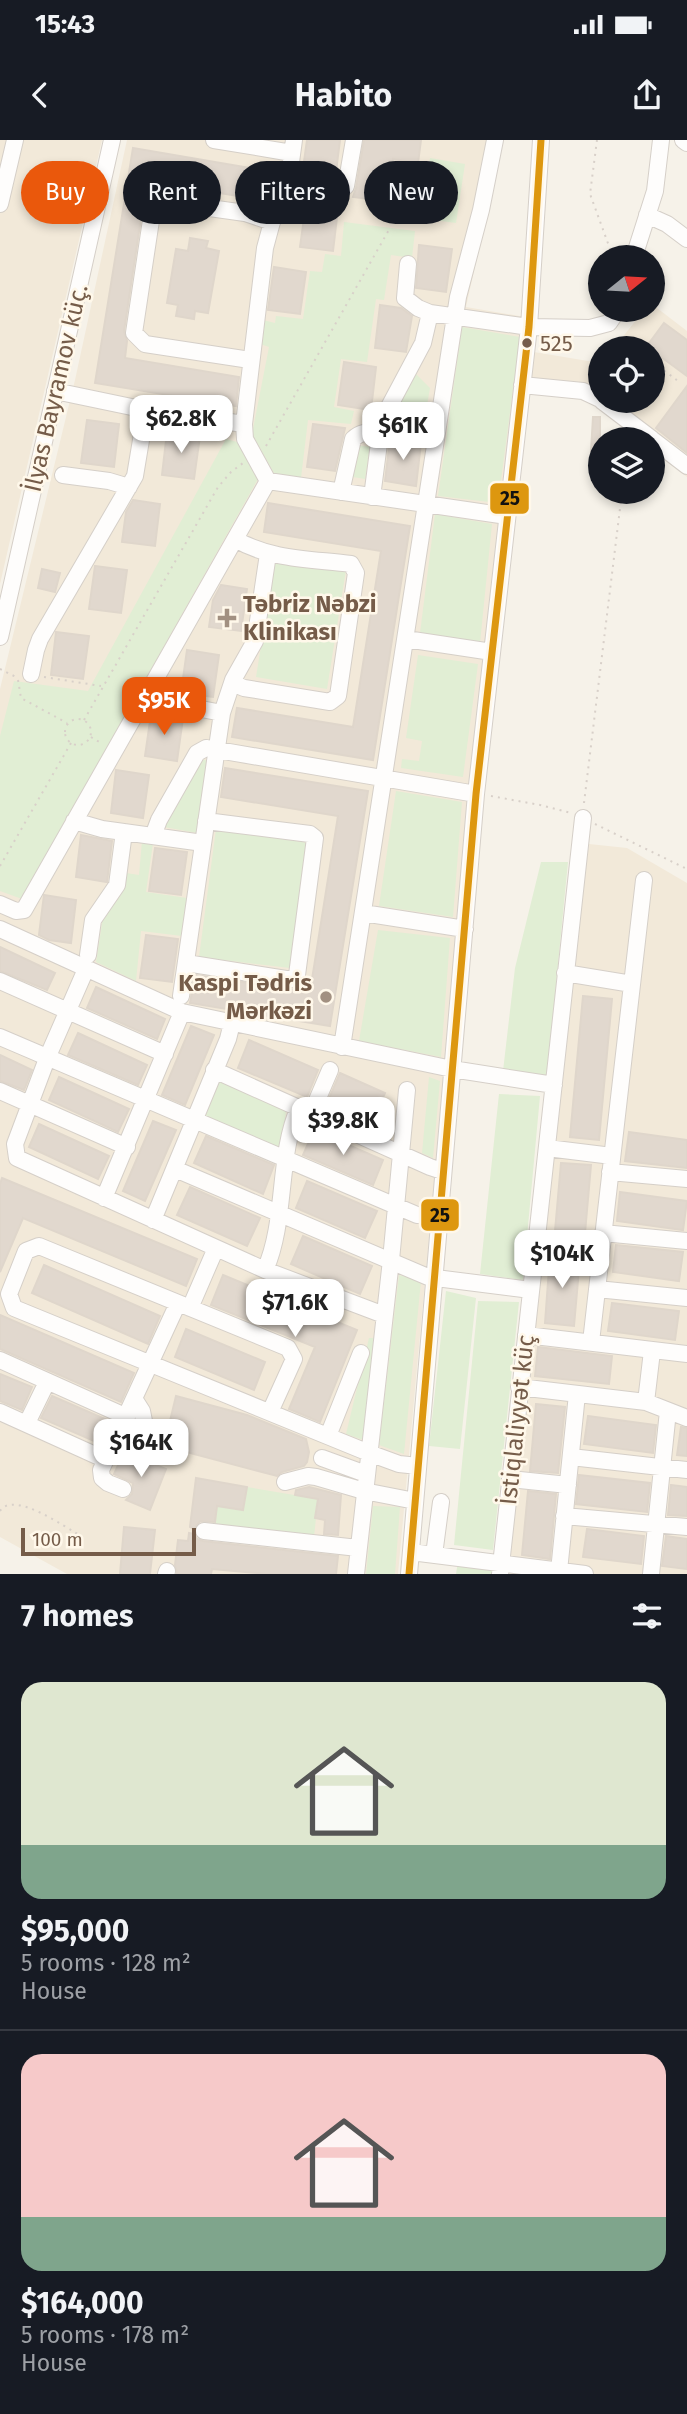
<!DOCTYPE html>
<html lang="en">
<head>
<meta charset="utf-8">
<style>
  body { margin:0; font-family:"Fira Sans",sans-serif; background:#20242c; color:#f1f3f6; height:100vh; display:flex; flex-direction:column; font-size:26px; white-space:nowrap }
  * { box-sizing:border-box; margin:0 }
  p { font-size:23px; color:#9ea1a6 }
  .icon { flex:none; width:38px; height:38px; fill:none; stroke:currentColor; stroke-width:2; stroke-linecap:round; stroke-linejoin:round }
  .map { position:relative; height:1434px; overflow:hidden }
  .sheet { display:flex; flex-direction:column; background:#171b24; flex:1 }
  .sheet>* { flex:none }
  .hud { position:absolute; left:21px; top:21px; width:646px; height:63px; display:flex; gap:14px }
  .needle { width:46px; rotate:72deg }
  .tools { position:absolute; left:588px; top:105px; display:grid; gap:14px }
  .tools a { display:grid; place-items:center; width:77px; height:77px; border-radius:50%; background:#171b24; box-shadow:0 4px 10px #0003; font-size:35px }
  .scale { position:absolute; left:21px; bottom:18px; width:175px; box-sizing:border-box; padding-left:7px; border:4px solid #755c49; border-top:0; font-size:19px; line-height:24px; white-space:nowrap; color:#755c49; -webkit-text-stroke:5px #fff8ea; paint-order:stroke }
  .price { position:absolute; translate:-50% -60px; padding:0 16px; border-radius:14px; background:#fff; color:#222; font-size:23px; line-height:46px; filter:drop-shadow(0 2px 4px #0008) }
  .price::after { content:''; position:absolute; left:50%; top:42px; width:21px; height:16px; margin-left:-10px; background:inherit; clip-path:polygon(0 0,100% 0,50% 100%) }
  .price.on { background:#ea580c; color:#fff }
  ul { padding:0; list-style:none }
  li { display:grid; align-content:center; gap:14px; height:371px; padding:0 21px }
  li+li { border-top:2px solid #363941 }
  li span { display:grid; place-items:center; height:217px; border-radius:21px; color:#555 }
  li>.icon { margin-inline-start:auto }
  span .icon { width:126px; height:126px; fill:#fffc; stroke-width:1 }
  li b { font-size:30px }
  h2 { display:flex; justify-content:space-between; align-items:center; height:84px; padding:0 21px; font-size:30px }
  .tag { padding:0 24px; border-radius:32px; background:#171b24; box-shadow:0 4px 10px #0003; font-size:24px; line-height:63px }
  .tag.on { background:#ea580c; color:#fff }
  .status { display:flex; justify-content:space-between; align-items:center; height:49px; padding:0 35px; background:#171b24; direction:ltr }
  .status svg { height:19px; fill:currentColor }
  header { display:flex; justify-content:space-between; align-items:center; height:91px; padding:0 21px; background:#171b24; font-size:32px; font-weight:700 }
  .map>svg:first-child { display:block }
  .residential { fill:#f2e9d9 }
  .green { fill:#e1eed4 }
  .building { fill:#e1d8ce; stroke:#dfd6cb; stroke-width:2 }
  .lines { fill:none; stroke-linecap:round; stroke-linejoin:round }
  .minor-casing { stroke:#d5cfc8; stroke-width:18 }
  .path { stroke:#d8d0c9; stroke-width:2; stroke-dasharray:2 5; stroke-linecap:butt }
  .minor { stroke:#fefdfc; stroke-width:16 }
  .bus-1-casing { stroke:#fff8ea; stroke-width:12 }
  .bus-1 { stroke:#dd970f; stroke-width:7 }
  .bus-dot { fill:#755c49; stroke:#fff8ea; stroke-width:2.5 }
  .poi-dot { fill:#a29081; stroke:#fff8ea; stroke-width:2.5 }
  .labels { text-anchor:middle; stroke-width:5; stroke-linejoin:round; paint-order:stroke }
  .bus-label { font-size:22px; fill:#755c49; stroke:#fff8ea; text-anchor:start }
  .street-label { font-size:24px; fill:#755c49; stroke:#fff8ea }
  .poi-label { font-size:24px; font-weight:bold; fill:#755c49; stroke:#fff8ea; text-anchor:start }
  .line-badge { stroke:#fff8ea; stroke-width:2.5 }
  .pale-badge-label { font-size:19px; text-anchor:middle; font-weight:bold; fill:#111 }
</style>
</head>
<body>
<div class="status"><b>15:43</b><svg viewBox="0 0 49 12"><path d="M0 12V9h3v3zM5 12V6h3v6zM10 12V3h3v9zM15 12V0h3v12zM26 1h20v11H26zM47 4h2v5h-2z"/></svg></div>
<header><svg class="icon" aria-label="back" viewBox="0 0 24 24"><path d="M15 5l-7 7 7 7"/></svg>Habito<svg class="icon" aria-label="share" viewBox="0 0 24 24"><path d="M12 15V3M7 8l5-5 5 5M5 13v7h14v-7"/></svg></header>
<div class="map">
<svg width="687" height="1434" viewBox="0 0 687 1434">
  <rect width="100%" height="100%" fill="#f6f2e9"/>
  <path class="residential" d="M0 0H102L0 444Z
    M127 0H503L466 167 525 177 522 210 600 223V261H653V208H614L644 170H653V165L687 191V337L653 311V299H638L584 257 517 253 445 924 398 1434H67L0 1397V549L75 240Z
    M589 704 627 708 687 743V1434H508L571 838Z"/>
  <path class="green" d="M430 18 465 24 456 83 419 78Z
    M344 82 415 91 412 118 391 115 384 160 376 159 367 222 341 219 334 267 354 271 351 284 308 280 301 338 275 335 252 294 269 207 257 203 259 179 275 183 276 176 303 179 310 131 322 132 325 114 341 116Z
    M462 187 520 197 498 363 438 356Z
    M416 234 430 248 423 289 387 284Z
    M226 299 237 302 258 339 22 759 0 751V596L14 541 88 551Z
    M357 305 370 307 365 339 353 337Z
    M435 374 492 384 480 503 420 493Z
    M275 419 346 430 327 549 256 537Z
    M418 515 478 524 463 637 401 628 402 619 419 621 422 601 406 598Z
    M201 619 208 621 197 693 164 687Z
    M396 651 462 662 453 777 379 766Z
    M216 689 308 703 290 828 199 817Z
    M142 701 153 703 146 752 187 758 182 796 141 791 136 841 96 822 103 777 121 755 126 733 139 735Z
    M541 722H568L547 937 503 931 515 828Z
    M378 790 450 798 441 917 359 901Z
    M429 937 440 941 433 1018 422 1013Z
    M219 941 286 971 282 1010 205 978Z
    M499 954 540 956 523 1140 480 1134Z
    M399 1135 421 1141 404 1314 379 1305Z
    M446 1151 476 1158 460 1309 429 1306Z
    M478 1161 519 1162 493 1410 454 1405Z
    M369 1198H378L366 1301 346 1294Z
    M247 1347 318 1359 314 1397 214 1388 217 1366 243 1370Z
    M373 1366 400 1367 395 1434H366Z
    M458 1421 494 1427V1434H456Z"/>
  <path class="building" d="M307 0H340L335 40 302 36Z
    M364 0H421L418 23 393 19 391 32 381 30 377 60 353 57 356 48Z
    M133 8 273 32 269 61 153 42 151 55 143 65 124 191 127 201 125 218 239 237 236 266 95 243Z
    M306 64 338 69 333 111 300 107Z
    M190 98 208 101 206 108 219 111 208 173 195 171 194 179 176 176 178 165 167 163 176 109 188 111Z
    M419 105 452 109 446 152 416 148Z
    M274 127 306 132 300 174 268 170Z
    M380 165 401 168 412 176 406 212 375 208Z
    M664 183 687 200V236L653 211V208L647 206Z
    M344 222 376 227 371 270 338 265Z
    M687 246V313L656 288Z
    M593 277H600V312L591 311Z
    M87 280 119 284 114 327 81 323Z
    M313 284 345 288 335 331 307 327Z
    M167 292 200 296 194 339 162 335Z
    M390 299 421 303 416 346 385 341Z
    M133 360 160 364 155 406 122 402 126 372Z
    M268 363 410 386 373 620 232 597 237 568 353 587 381 411 264 392Z
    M95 426 127 430 121 473 89 469Z
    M42 429 60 433 55 452 38 448Z
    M221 445 247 449 241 491 209 487 213 460Z
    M56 492 89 496 83 539 51 535Z
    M187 510 219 515 213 557 181 553Z
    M151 574 183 578 177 621 145 616Z
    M225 628 368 651 330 886 190 863 195 835 310 852 338 676 221 657Z
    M116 630 149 635 143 678 111 673Z
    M81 695 112 701 107 742 76 737Z
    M155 708 187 712 181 755 149 751Z
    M44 755 76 760 71 803 49 800 39 795Z
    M146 795 178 799 172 842 140 838Z
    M0 807 55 833 47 850 0 831Z
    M96 847 165 879 157 899 87 868Z
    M583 856 612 859 599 1000 570 997Z
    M191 886 214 895 185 965 162 955Z
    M78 893 147 925 138 945 68 915Z
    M249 900 318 930 307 957 238 928Z
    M0 915 32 930 24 950 0 941Z
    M340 933 385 953 372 983 327 963Z
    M59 937 129 969 118 992 49 960Z
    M153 981 176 990 145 1061 123 1051Z
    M39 984 109 1016 98 1039 29 1007Z
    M314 990 383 1020 373 1045 303 1015Z
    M629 992 687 1000V1028L625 1021Z
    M206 996 274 1025 263 1054 194 1023Z
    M561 1023 591 1025 585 1093 555 1091Z
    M2 1038 197 1119 186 1146 23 1078 0 1132V1044Z
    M307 1041 377 1071 365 1098 296 1068Z
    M190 1047 260 1078 247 1106 177 1075Z
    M620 1052 687 1061 683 1090 617 1081Z
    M303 1096 372 1126 360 1154 291 1124Z
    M616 1105 683 1112 679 1141 613 1132Z
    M550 1115 580 1118 574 1186 545 1183Z
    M44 1125 160 1176 148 1204 32 1153Z
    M223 1135 357 1190 320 1282 289 1269 315 1207 211 1165Z
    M612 1163 679 1171 675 1200 608 1191Z
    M0 1175 134 1233 121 1262 0 1209Z
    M186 1189 265 1222 254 1250 175 1217Z
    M538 1207 612 1216 609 1244 535 1236Z
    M0 1234 32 1247 22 1270 0 1261Z
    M52 1256 112 1282 101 1304 41 1278Z
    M176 1256 247 1275 306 1299 309 1312 307 1322 304 1326 282 1332 277 1336 164 1306Z
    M536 1264 565 1267 558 1333 530 1331Z
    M588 1276 656 1285 653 1313 584 1304Z
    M681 1287 687 1288V1316L677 1315Z
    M124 1312 166 1329 150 1370 126 1360 132 1354 133 1343 114 1334Z
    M579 1335 650 1343 647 1372 576 1364Z
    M196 1338 247 1347 243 1370 217 1366 215 1382 200 1381 194 1389 190 1387Z
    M671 1345 687 1347V1376L668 1375Z
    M309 1347 341 1355 338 1395 324 1394 325 1380 315 1378 318 1359 295 1355 296 1350Z
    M528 1351 556 1354 550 1419 522 1415Z
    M124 1387 155 1390 150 1434H120Z
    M587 1389 644 1396 641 1424 583 1417Z
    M189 1393 194 1394 197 1399 203 1401 338 1416 336 1434H268L212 1429 211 1434H177L175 1425 178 1400 188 1401Z
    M666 1396 687 1399V1429L662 1426Z"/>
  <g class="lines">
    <defs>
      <path id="minor" d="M214 0 292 13
        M683 0 687 3
        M287 51 335 55 346 46 354 0
        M0 64 15 0
        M647 75 667 84 687 99
        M634 117 655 51 661 0
        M408 124 405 158 418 168 430 173 529 187 590 188 609 183 618 170
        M250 220 145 204 134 193 153 67 160 61 245 73 272 82
        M522 245 583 251 600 259
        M55 251 146 270 244 284 265 108 272 82 287 51 294 0
        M602 261 652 299
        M244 284 245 299 268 341
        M653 300 687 326
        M63 335 109 341 129 347
        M268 341 507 376
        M341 352 353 299C361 291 370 292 380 292
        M372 357 382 280 423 203 430 173
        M0 497 112 0
        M406 499 492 512
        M31 534 36 510 40 499 135 336 146 270
        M232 543 244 548 330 562 338 556 356 433 351 424C312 419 270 420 235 399
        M146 555 160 561 222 573
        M74 681 102 689 203 703
        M153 696 159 680 197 613 206 608 476 654
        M0 764 16 771 24 770 36 749 268 341
        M363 773 465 789
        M0 789 182 872 452 929 554 945
        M88 815 93 780 117 745 124 692
        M186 823 286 839H292L297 835 315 698 310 694 206 681
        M86 829 48 916 15 1004 17 1018 265 1130 384 1175
        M565 833 632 844
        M0 841 165 914
        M181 856 222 573 233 540 255 501 268 414
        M0 897 417 1075
        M342 907 458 157 481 70 495 0
        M214 930 430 1027 442 1031
        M0 951 127 1007
        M312 972 330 930
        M547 1008 612 1016
        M175 1029 428 1137 531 1150
        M610 1032 687 1039
        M104 1058 182 872
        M153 1080 228 899 232 883
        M603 1093 687 1101
        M537 1100 602 1107
        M265 1130C287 1081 277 1016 299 967
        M597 1149 687 1158
        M190 1168 216 1108
        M526 1195 687 1214
        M591 1202 644 740
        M0 1220 127 1277
        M519 1247 646 1262 687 1278
        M135 1260 142 1271 149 1306
        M646 1262 652 1211
        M0 1272 106 1320
        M270 1272 294 1219 288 1208 39 1106 26 1111 9 1154 14 1168 369 1313 399 1324 418 1326
        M27 1283 47 1242
        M328 1296 361 1213
        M571 1317 687 1330
        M322 1318 366 1334
        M510 1339 568 1345
        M285 1342 308 1336 316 1337 364 1351 415 1361
        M123 1349 108 1343 102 1338 101 1330 178 1163
        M564 1376 687 1387
        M204 1391 358 1408
        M411 1412 585 1434
        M434 1415 441 1362
        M559 1431 577 1254
        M166 1434 167 1431
        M356 1434 391 1120 407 950
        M409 1434 476 654 529 187 541 0
        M500 1434 583 678
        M651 1434 668 1271"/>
    </defs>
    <use href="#minor" class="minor-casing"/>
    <path class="path" d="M597 0 590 54 613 117
      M653 222 678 241
      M266 306 390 88
      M0 529 18 538
      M44 537 101 546
      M18 540 21 558 67 583
      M65 592a13 13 0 1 1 26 0a13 13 0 1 1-26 0Z
      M84 580 218 347 231 332 243 323
      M91 597 101 603
      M491 656 540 665 571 673
      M584 663 622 352
      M595 684 687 729
      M0 726 71 603
      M0 1371C13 1350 65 1387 81 1396"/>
    <use href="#minor" class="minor"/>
    <defs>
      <path id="bus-1" d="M409 1434 476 654 529 187 541 0"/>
    </defs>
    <use href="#bus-1" class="bus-1-casing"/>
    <use href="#bus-1" class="bus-1"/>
  </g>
  <circle class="bus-dot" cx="527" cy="203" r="6"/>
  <g class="poi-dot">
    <path d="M223.5 467.5h7v7h7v7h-7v7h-7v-7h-7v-7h7z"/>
    <circle cx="326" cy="857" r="7"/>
  </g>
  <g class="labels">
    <g class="bus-label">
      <text x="540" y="211">525</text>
    </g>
    <g class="street-label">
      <text transform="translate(56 248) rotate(-77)" y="8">İlyas Bayramov küç.</text>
      <text transform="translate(517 1280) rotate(-84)" y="8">İstiqlaliyyət küç</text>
    </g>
    <g class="poi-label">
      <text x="243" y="472">Təbriz Nəbzi<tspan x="243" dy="28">Klinikası</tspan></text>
      <text x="312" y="851" text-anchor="end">Kaspi Tədris<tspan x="312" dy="28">Mərkəzi</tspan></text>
    </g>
  </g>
  <g class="line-badge">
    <rect x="489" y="342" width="41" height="33" rx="7" fill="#dd970f"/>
    <rect x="420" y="1058" width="40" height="34" rx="7" fill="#dd970f"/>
  </g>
  <g class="pale-badge-label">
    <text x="510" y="365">25</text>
    <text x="440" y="1082">25</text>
  </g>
</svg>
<div class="tools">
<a><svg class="needle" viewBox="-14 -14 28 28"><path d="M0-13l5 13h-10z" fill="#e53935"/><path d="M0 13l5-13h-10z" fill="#9ea1a6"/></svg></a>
<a><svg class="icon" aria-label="locate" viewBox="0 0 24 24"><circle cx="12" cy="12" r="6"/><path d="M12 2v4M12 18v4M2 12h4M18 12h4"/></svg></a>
<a><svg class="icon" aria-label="layers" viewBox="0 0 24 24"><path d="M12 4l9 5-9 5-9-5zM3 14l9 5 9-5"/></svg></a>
</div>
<div class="scale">100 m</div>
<b class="price" style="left:181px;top:315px">$62.8K</b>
<b class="price" style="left:403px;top:322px">$61K</b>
<b class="price on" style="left:164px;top:597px">$95K</b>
<b class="price" style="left:343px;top:1017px">$39.8K</b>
<b class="price" style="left:562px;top:1150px">$104K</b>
<b class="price" style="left:295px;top:1199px">$71.6K</b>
<b class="price" style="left:141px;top:1339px">$164K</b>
<div class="hud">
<a class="tag on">Buy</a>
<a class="tag">Rent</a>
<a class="tag">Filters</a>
<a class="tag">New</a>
</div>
</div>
<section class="sheet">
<h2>7 homes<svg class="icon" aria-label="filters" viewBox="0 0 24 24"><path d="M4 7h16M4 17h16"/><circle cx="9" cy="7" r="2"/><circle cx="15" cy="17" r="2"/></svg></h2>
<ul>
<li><span style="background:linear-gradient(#dfe7d0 75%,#7fa58c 0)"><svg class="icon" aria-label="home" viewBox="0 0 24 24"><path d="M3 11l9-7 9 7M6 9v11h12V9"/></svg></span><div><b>$95,000</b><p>5 rooms · 128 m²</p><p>House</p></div></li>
<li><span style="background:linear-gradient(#f6c9c9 75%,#7fa58c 0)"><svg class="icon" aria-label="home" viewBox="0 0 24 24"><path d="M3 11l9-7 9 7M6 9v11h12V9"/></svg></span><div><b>$164,000</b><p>5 rooms · 178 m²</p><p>House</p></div></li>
</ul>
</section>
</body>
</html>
